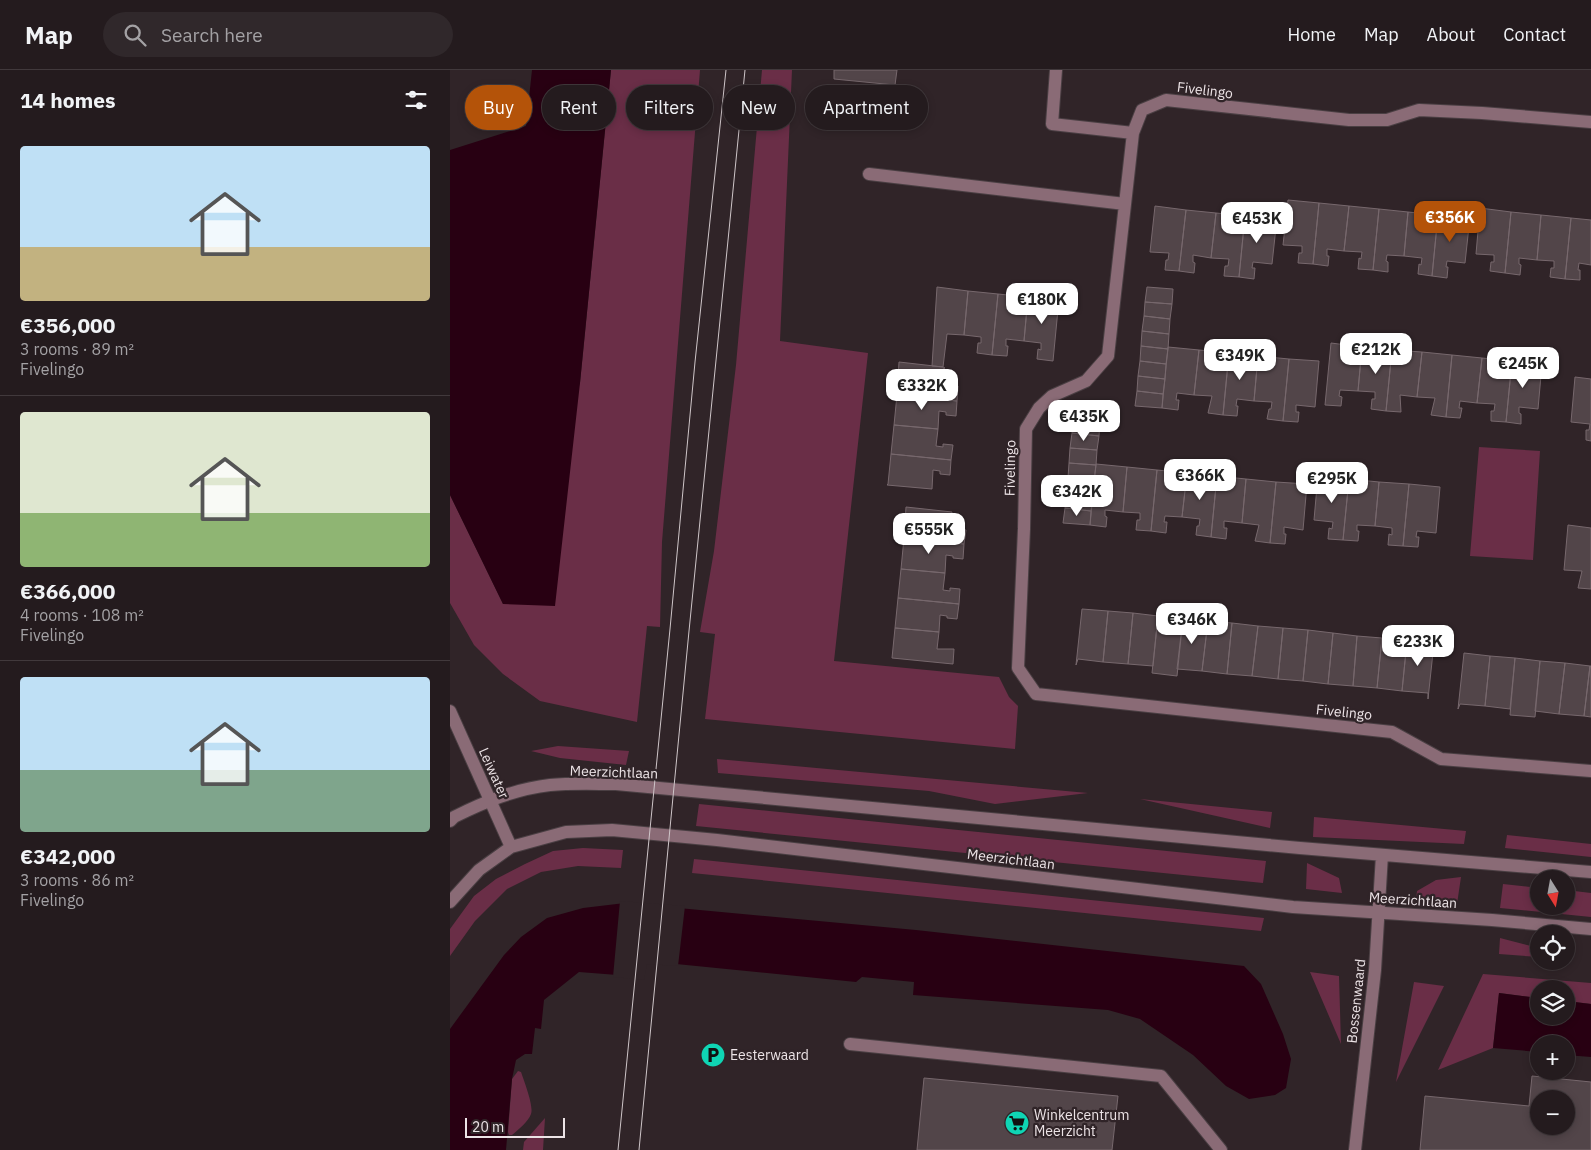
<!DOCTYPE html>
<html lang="en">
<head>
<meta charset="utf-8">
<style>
  body { margin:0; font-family:"IBM Plex Sans",sans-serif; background:#30282b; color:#f1f3f6; height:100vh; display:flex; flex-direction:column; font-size:19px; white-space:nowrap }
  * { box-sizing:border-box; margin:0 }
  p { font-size:16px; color:#a3a1a4 }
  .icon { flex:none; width:28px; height:28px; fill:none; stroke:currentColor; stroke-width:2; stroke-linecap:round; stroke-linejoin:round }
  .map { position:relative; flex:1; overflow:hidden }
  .drawer { display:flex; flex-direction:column; background:#241b1e; width:450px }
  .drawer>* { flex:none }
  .hud { position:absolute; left:15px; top:15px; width:475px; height:45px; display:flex; gap:10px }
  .needle { width:32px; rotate:169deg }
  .tools { position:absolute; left:1080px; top:800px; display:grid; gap:10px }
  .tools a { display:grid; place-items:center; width:45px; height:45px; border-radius:50%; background:#241b1e; box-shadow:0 2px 8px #0003,0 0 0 1px #41393c; font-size:25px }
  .scale { position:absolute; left:15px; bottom:12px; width:100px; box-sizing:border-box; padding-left:5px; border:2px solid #ece3e6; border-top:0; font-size:14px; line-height:18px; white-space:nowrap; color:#ece3e6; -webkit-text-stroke:4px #302428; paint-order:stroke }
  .price { position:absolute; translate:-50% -42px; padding:0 11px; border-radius:10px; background:#fff; color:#222; font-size:16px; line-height:32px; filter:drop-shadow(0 1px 2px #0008) }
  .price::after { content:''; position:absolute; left:50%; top:30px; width:15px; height:11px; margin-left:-8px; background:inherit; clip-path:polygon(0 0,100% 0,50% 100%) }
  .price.on { background:#b45309; color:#fff }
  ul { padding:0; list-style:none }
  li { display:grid; align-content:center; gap:10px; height:265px; padding:0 20px }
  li+li { border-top:1px solid #41393c }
  li span { display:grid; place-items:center; height:155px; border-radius:5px; color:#555 }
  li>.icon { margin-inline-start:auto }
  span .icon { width:90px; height:90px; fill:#fffc; stroke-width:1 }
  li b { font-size:21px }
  h2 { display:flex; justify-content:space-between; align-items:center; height:60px; padding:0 20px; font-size:21px }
  .pill { padding:0 18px; border-radius:22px; background:#241b1e; box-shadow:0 2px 8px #0003,0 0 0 1px #41393c; font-size:18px; line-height:45px }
  .pill.on { background:#b45309; color:#fff }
  header { display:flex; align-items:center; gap:30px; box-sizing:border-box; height:70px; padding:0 25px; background:#241b1e; border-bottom:1px solid #41393c }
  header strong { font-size:24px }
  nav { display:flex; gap:28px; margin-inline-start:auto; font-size:18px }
  .search { width:350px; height:45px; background:#30282b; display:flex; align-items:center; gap:12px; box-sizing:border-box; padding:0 18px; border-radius:28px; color:#a3a1a4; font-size:19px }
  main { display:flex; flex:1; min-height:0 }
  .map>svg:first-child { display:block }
  .green { fill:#6a2e47 }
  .water { fill:#280012 }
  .pier { fill:#302428 }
  .building { fill:#524549; stroke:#77686d; fill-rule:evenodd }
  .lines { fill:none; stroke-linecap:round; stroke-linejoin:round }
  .minor-casing { stroke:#4a3f43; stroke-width:14 }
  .minor { stroke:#8a6b76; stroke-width:12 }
  .tram { stroke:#cfc6c9; stroke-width:1 }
  .labels { text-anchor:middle; stroke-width:4.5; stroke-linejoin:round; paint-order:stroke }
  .street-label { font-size:14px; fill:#ece3e6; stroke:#302428 }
  .poi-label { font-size:14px; fill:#ece3e6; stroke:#302428; text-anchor:start }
</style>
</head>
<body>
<header>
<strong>Map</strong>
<div class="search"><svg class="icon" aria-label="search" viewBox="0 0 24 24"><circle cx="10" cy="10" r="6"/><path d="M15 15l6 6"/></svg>Search here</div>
<nav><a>Home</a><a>Map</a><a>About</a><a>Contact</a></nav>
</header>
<main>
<section class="drawer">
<h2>14 homes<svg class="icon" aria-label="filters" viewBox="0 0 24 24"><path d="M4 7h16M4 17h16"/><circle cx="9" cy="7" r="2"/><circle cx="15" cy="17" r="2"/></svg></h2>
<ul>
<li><span style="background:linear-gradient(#bfe0f5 65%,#c2b280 0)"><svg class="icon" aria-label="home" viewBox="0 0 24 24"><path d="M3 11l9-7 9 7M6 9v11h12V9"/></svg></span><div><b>€356,000</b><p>3 rooms · 89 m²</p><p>Fivelingo</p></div></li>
<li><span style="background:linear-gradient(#dfe7d0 65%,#8fb573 0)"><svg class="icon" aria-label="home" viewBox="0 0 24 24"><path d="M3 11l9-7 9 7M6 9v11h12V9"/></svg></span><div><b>€366,000</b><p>4 rooms · 108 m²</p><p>Fivelingo</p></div></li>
<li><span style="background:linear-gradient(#bfe0f5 60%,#7fa58c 0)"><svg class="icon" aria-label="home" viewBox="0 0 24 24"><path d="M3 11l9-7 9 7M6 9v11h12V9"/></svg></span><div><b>€342,000</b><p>3 rooms · 86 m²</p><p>Fivelingo</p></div></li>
</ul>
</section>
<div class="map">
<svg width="1141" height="1080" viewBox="0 0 1141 1080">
  <rect width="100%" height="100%" fill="#302428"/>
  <path class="green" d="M161 0H250L212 472 210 557 197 556 187 652 90 631 53 604 24 575 0 533V425L53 534 130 313Z
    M312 0H342L330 271 418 283 384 591 549 607 559 627 568 636 565 679 255 649 265 564 250 562 264 481 286 295Z
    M1029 377 1090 381 1083 490 1020 486Z
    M108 676 179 681 176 695 110 688 81 681Z
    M267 689 638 723 545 734 479 721 268 703Z
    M690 729 822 742 820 758Z
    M249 734 816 791 813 813 246 756Z
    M864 747 1016 761 1014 774 863 767Z
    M1057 765 1141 774V787L1055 778Z
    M133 778 173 780 171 798 128 796 91 802 57 819 25 851 0 886V859L24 826 46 809 75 794 103 781Z
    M244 789 814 848 811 861 242 803Z
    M857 793 889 808 892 823 856 819Z
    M1011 807 1007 834 966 830 967 821 986 810Z
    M1053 814 1089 818V836H1116V820L1141 823V847L1050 838Z
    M1050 868 1089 878V887L1049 884Z
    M860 902 889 906 891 974Z
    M1033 904 1141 913V934L1116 931V919H1089V928L1049 923 1043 978 988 1000Z
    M964 912 994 916 946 1012Z
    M68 1001 71 1002C74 1011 84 1036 81 1044 78 1052 69 1059 62 1065H59L58 1062 62 1009Z
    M95 1048 93 1080H73L74 1072Z"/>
  <path class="water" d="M82 0H161L130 313 105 536 53 534 0 425V80L76 56Z
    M175 833 466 860 794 896 811 914 833 964 841 989 836 1018 825 1025 799 1029 776 1016 743 985 690 949 658 940 463 925 464 912 412 907 406 912 196 891 193 907 129 902 94 930 91 959 85 958 82 984H75L66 990 62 1009 56 1080H0V959L54 885 71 867 97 848 133 838Z
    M1049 923 1089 928V946H1116V931L1141 934V987L1116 985V974H1089V982L1043 978Z"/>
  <path class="pier" d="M170 831 235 836 228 896 197 894 194 910 163 907Z"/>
  <path class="building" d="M384 0H447L445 15 384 9Z
    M838 130 869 133 863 194 848 193 849 183H852V176L833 175Z
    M869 133 899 136 894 181 877 179V186H879L878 196 863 194Z
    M705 136 736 140 729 201 715 200 716 190H718L719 183 700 182Z
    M899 136 929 139 923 200 908 199 909 188 911 189 912 182 894 181Z
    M1030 138 1061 142 1055 203 1040 201 1041 192H1044V185L1026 184Z
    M929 139 958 142 954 186 937 185 936 191 938 192V202L923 200Z
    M736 140 766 143 761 188 743 185V192L745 193 744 203 729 201Z
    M958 142 988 145 982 206 968 204 969 194 971 195 972 188 954 186Z
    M1061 142 1091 145 1087 190 1069 188V194L1071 195 1070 205 1055 203Z
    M766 143 795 146 789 207 774 206 775 196H778L779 189 761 188Z
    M988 145 1020 147 1015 193 997 191 996 197H998L997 208 982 206Z
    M1091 145 1121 148 1115 209 1100 207 1101 198H1104V191L1087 190Z
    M795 146 827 148 822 194 803 192 802 198H805L804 209 789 207Z
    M1121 148 1141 150V195L1129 193 1128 200H1130V210L1115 209Z
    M487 217 518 221 514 265 497 264 493 297 482 296Z
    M697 217 723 219 722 234 695 232Z
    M518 221 548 224 542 285 527 283 528 273H531V267L514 265Z
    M548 224 578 227 574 271 556 269V276H558L557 286 542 285Z
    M578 227 609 229 603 291 587 289 588 279 591 280V273L574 271Z
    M695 232 722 234 720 249 694 246Z
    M694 246 720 249 719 264 692 261Z
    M692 261 719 264 718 279 691 276Z
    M881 273 912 277 908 321 890 320 889 326 892 327 891 336 875 335Z
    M691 276 718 279 716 294 690 291Z
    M718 277 749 280 744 325 727 323 726 330H729L728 340 712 338Z
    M912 277 942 280 936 341 921 339 922 329H925V322L908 321Z
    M749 280 779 283 773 345 758 343 762 326 744 325Z
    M942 280 972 282 967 327 950 325 951 342 936 341Z
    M972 282 1002 285 996 347 981 345 985 328 967 327Z
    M779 283 808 286 804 331 787 329 786 336H788L787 346 773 345Z
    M1002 285 1032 288 1027 333 1010 331 1009 338H1012L1010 348 996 347Z
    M808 286 839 289 833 351 817 349 819 339H821L822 332 804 331Z
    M1032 288 1062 291 1056 352 1041 351V341H1044L1045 334 1027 333Z
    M839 289 869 291 865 337 846 335V342H849L848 352 833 351Z
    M690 291 716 294 715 309 688 306Z
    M1062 291 1092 294 1088 339 1069 337V343L1071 344V354L1056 352Z
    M449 292 493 297 495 298 493 299 492 317H498L499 315 508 316 507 331 447 325Z
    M688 306 715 309 713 324 687 321Z
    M1125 307 1141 309V371L1136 370V360H1139L1140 354 1121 352Z
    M687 321 713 324 712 338 685 336Z
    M447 325 507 331 506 346 496 345V342L489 341 488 359 444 355Z
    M623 348 650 351 649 366 622 363Z
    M444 355 488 359 486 376 493 377V374L503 375 501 390 441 384Z
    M622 363 649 366 647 380 620 378Z
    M620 378 647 380 646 395 619 393Z
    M441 384 501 390 500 405 490 404V401L483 400 482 419 437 415 438 414Z
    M619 393 646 395 644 410 618 408Z
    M646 394 677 397 673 442 655 440V446L657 447 656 457 640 455Z
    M677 397 707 400 701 461 686 460 687 450H690V443L673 442Z
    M707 400 737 403 732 447 715 446 714 452H717L716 463 701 461Z
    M737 403 767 406 761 467 746 465 747 456H749L750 449 732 447Z
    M868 405 899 409 893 470 878 469 879 458 882 459 883 452 864 450Z
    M767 406 796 409 792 453 774 451V458H777L776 469 761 467Z
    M618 408 644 410 643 425 616 423Z
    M796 409 826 412 820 473 805 471 809 455 792 453Z
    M899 409 929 412 925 456 907 455V461H909L908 471 893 470Z
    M826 412 857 414 853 460 834 457V464H836L835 474 820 473Z
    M929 412 959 414 953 476 938 475 939 464 942 465V458L925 456Z
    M959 414 990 417 986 463 967 461 966 467H969L968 477 953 476Z
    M616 423 643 425 641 441 615 438Z
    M456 437 502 442 499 460 506 461V458L516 460 514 474 454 468Z
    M615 438 641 441 640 455 613 453Z
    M1118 455 1141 458V519L1128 518 1132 501 1114 500Z
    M454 468 514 474 513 489 503 488V486L496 485 495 503 451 499Z
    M451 499 495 503 493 520 500 521V518L510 519 509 534 448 528Z
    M448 528 509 534 507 549 497 548V546L490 545 489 562 445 558Z
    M632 539 658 541 653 592 628 589 626 595Z
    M658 541 683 543 678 594 653 592Z
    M683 543 708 546 703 596 678 594Z
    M708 546 733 548 727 606 702 603Z
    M733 548 758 551 752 601 727 599Z
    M758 551 782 553 777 604 752 601Z
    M782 553 808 556 802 606 777 604Z
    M808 556 833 558 828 609 802 606Z
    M445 558 489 562 487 579H504L503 594 442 588Z
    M833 558 858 560 853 611 828 609Z
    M858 560 883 563 878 614 853 611Z
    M883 563 907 566 903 616 878 614Z
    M907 566 932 568 927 618 903 616Z
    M932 568 957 571 952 621 927 618Z
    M957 571 984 573 978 629V623L952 621Z
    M1014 583 1040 586 1035 636 1010 634 1008 639Z
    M1040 586 1065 588 1060 639 1035 636Z
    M1065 588 1090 591 1085 647 1060 645Z
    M1090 591 1115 593 1109 644 1085 641Z
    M1115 593 1140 596 1134 646 1109 644Z
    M1140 596H1141V647L1134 646Z
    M1082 1006 1141 1012V1080H970L975 1026 1079 1036ZM1089 1029H1116V1056H1089Z
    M474 1008 668 1026 662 1080H467Z"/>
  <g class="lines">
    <defs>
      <path id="minor" d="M606 0 602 54 683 63
        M1141 52 1032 43 969 40 937 50H899L716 30 692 40 683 63 658 286 636 311 602 326 589 338 576 359 574 459 568 598 586 624 942 662 991 689 1141 701
        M419 104 675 134
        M0 641 61 777
        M0 751 4 747C34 732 65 719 100 715 121 713 144 714 166 714L850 778 1141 802
        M0 832 29 800 61 777 116 762 162 760 267 770 843 837 1042 850 1141 859
        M400 974 711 1006 771 1080
        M905 1080 925 900 932 785"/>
    </defs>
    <use href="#minor" class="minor-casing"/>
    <use href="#minor" class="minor"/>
    <path class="tram" d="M168 1080 220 559 245 292 276 0
      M189 1080 239 561 295 0"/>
  </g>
  <defs>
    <symbol id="parking-disc" viewBox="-11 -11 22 22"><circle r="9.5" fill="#0fd5b4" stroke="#302428"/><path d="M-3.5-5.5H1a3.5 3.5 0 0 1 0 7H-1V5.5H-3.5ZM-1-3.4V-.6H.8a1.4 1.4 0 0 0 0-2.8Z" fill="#111"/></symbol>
    <symbol id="supermarket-disc" viewBox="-11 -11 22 22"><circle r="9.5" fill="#0fd5b4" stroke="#302428"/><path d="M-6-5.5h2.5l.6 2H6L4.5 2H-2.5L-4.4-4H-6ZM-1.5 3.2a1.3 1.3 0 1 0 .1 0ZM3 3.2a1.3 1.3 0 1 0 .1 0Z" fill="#111"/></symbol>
  </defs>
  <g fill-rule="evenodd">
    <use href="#parking-disc" x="249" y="971" width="28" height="28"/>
    <use href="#supermarket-disc" x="553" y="1039" width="28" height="28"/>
  </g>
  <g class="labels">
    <g class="street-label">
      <text transform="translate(755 20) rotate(7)" y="5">Fivelingo</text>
      <text transform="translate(560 398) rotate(-89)" y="5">Fivelingo</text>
      <text transform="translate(894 642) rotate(6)" y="5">Fivelingo</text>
      <text transform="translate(164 702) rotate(2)" y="5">Meerzichtlaan</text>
      <text transform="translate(44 703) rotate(66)" y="5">Leiwater</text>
      <text transform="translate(561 789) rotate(7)" y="5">Meerzichtlaan</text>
      <text transform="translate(963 830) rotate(4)" y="5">Meerzichtlaan</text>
      <text transform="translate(906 931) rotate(-84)" y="5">Bossenwaard</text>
    </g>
    <g class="poi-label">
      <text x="280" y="990">Eesterwaard</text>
      <text x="584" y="1050">Winkelcentrum<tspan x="584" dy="16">Meerzicht</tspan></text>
    </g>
  </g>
</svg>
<div class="tools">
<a><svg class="needle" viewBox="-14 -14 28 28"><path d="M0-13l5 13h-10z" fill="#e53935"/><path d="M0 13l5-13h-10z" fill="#a3a1a4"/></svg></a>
<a><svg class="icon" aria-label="locate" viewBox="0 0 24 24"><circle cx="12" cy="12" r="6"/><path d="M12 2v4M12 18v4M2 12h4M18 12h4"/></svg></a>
<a><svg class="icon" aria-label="layers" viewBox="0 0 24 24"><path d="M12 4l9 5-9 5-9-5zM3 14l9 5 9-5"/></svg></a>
<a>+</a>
<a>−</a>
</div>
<div class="scale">20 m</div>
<b class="price on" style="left:1000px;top:173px">€356K</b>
<b class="price" style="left:807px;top:174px">€453K</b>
<b class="price" style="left:592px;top:255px">€180K</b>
<b class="price" style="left:926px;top:305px">€212K</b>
<b class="price" style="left:790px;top:311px">€349K</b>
<b class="price" style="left:1073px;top:319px">€245K</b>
<b class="price" style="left:472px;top:341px">€332K</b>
<b class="price" style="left:634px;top:372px">€435K</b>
<b class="price" style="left:750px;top:431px">€366K</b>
<b class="price" style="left:882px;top:434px">€295K</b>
<b class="price" style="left:627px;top:447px">€342K</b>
<b class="price" style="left:479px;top:485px">€555K</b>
<b class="price" style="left:742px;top:575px">€346K</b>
<b class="price" style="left:968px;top:597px">€233K</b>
<div class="hud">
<a class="pill on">Buy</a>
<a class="pill">Rent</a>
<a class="pill">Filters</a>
<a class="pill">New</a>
<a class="pill">Apartment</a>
</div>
</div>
</main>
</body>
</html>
